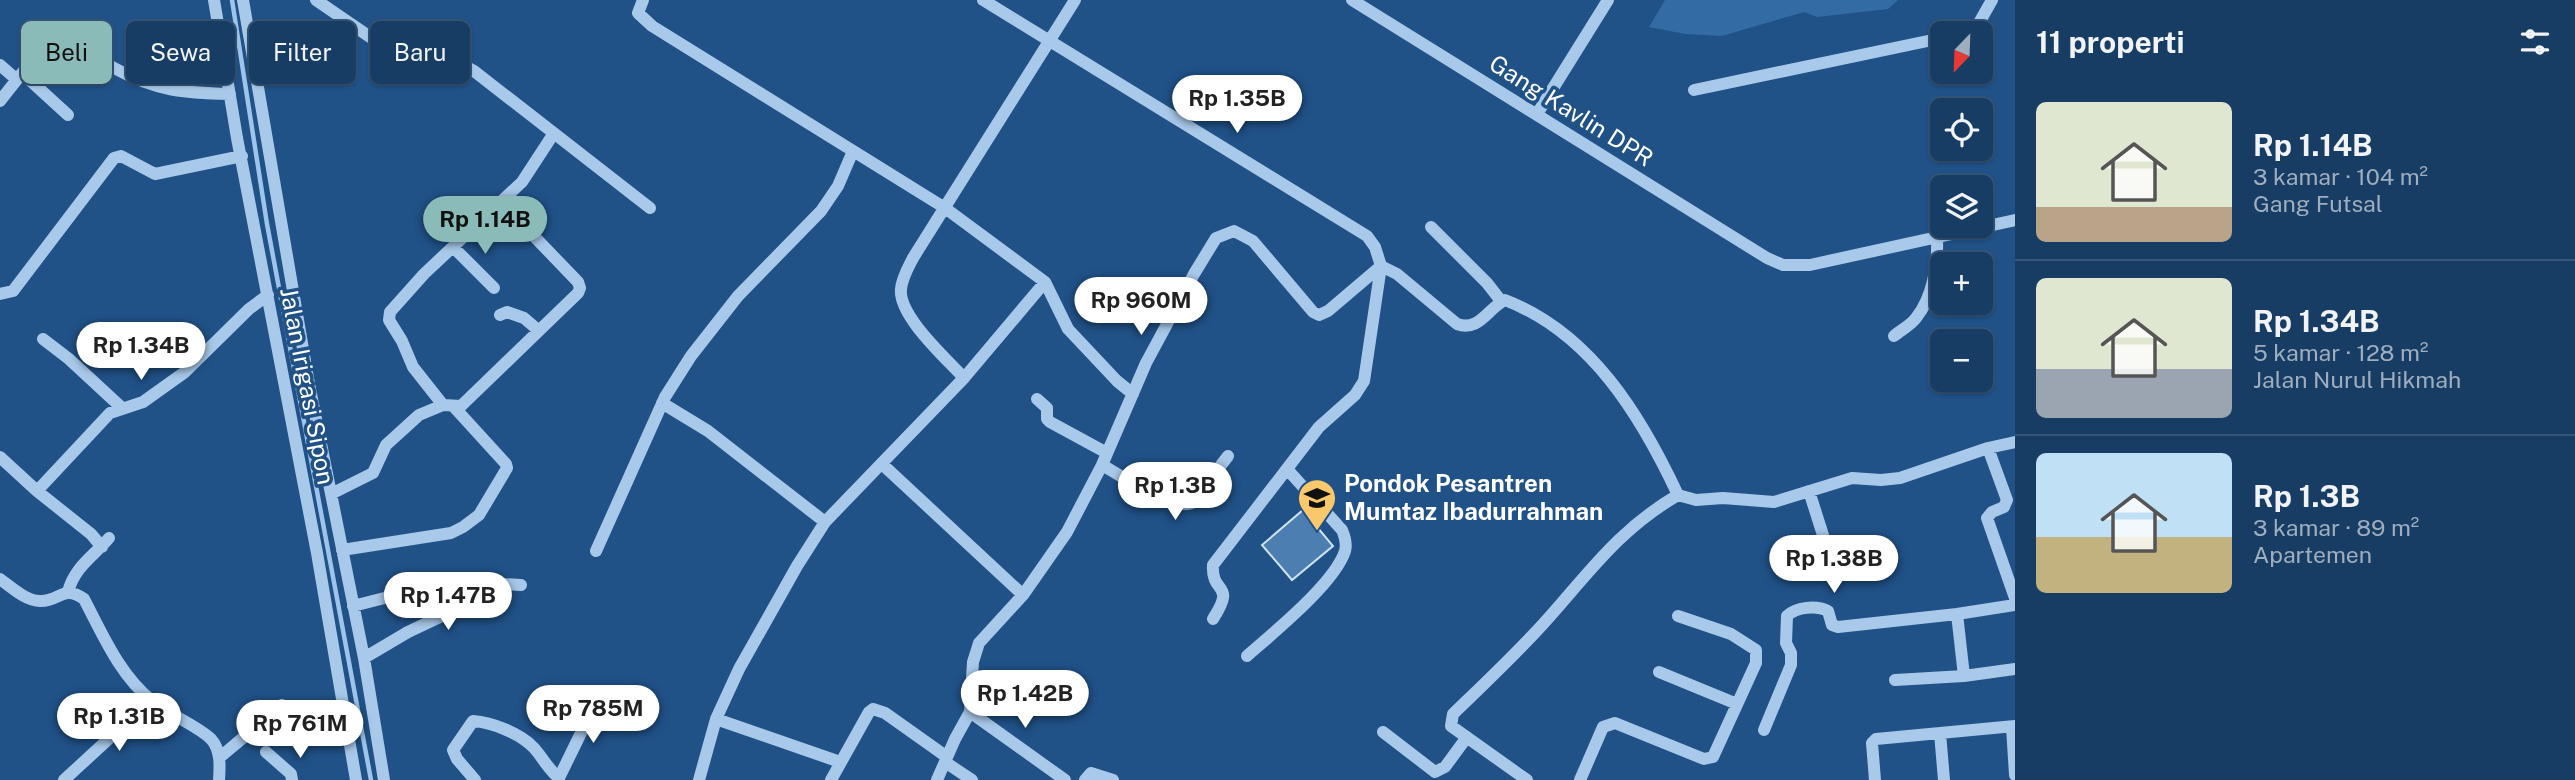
<!DOCTYPE html>
<html lang="id">
<head>
<meta charset="utf-8">
<style>
  body { margin:0; font-family:"Public Sans",sans-serif; background:#25486e; color:#f1f3f6; height:100vh; display:flex; flex-direction:column; font-size:26px; white-space:nowrap }
  * { box-sizing:border-box; margin:0 }
  p { font-size:23px; color:#9faebf }
  .icon { flex:none; width:38px; height:38px; fill:none; stroke:currentColor; stroke-width:2; stroke-linecap:round; stroke-linejoin:round }
  .map { position:relative; flex:1; overflow:hidden }
  .drawer { display:flex; flex-direction:column; background:#183d65; width:560px }
  .drawer>* { flex:none }
  .top-card { position:absolute; left:21px; top:21px; width:665px; height:63px; display:flex; gap:14px }
  .needle { width:46px; rotate:203deg }
  .tools { position:absolute; left:1930px; top:21px; display:grid; gap:14px }
  .tools a { display:grid; place-items:center; width:63px; height:63px; border-radius:10px; background:#183d65; box-shadow:0 2px 5px #0004,0 0 0 2px #365679; font-size:35px }
  .price { position:absolute; translate:-50% -60px; padding:0 16px; border-radius:24px; background:#fff; color:#222; font-size:23px; line-height:46px; filter:drop-shadow(0 2px 4px #0008) }
  .price::after { content:''; position:absolute; left:50%; top:42px; width:21px; height:16px; margin-left:-10px; background:inherit; clip-path:polygon(0 0,100% 0,50% 100%) }
  .price.selected { background:#8bbbb9; color:#111 }
  ul { padding:0; list-style:none }
  li { display:flex; align-items:center; gap:21px; height:175px; padding:0 21px }
  li+li { border-top:2px solid #365679 }
  li span { display:grid; place-items:center; flex:none; width:196px; height:140px; border-radius:10px; color:#555 }
  li>.icon { margin-inline-start:auto }
  span .icon { width:84px; height:84px; fill:#fffc; stroke-width:1 }
  li b { font-size:30px }
  h2 { display:flex; justify-content:space-between; align-items:center; height:84px; padding:0 21px; font-size:30px }
  .pill { padding:0 24px; border-radius:10px; background:#183d65; box-shadow:0 2px 5px #0004,0 0 0 2px #365679; font-size:24px; line-height:63px }
  .pill.selected { background:#8bbbb9; color:#111 }
  main { display:flex; flex:1; min-height:0 }
  .map>svg:first-child { display:block }
  .green { fill:#336ca4 }
  .lines { fill:none; stroke-linecap:round; stroke-linejoin:round }
  .stream { stroke:#9dc5eb; stroke-width:4.5 }
  .building { fill:#4c7eb1; stroke:#cee3f8; stroke-width:2 }
  .minor { stroke:#a9c9ea; stroke-width:12 }
  .labels { text-anchor:middle; stroke-width:7; stroke-linejoin:round; paint-order:stroke }
  .street-label { font-size:24px; fill:#fff; stroke:#205187 }
  .poi-label { font-size:24px; font-weight:bold; fill:#fff; stroke:#205187; text-anchor:start }
</style>
</head>
<body>
<main>
<div class="map">
<svg width="2015" height="780" viewBox="0 0 2015 780">
  <rect width="100%" height="100%" fill="#205187"/>
  <path class="green" d="M1665 0H1898L1888 9 1817 17 1804 12 1722 36 1685 34 1649 27Z"/>
  <g class="lines">
    <path class="stream" d="M232 0 267 224 371 780"/>
  </g>
  <path class="building" d="M1303 510 1333 546 1292 580 1262 545Z"/>
  <g class="lines">
    <path class="minor" d="M214 0 237 138 317 553 356 780
      M243 0 309 384 364 658 384 780
      M316 0 408 63C420 62 425 51 436 50L474 71 650 208
      M643 0 638 13 652 26 945 208 1045 282 1068 329 1117 381 1133 394
      M983 0 1367 236 1375 247 1381 266 1364 381 1355 395 1319 427 1213 565C1211 596 1237 581 1213 619
      M1352 0 1767 258 1783 265H1810L2015 220
      M1962 33 1979 23 1992 0
      M0 65 16 79
      M22 73 68 115
      M1694 90 1942 38
      M0 101 45 44 58 35C79 37 95 58 114 68 156 91 184 93 230 94
      M1537 114 1608 0
      M1431 227 1487 283 1501 301
      M453 247 494 288
      M1381 266 1397 274 1457 324C1479 332 1487 309 1505 300 1591 333 1641 416 1678 495
      M0 294 13 291 114 158 121 156 155 174 242 156
      M500 315 507 312 524 318 538 330
      M1894 336C1901 330 1911 325 1916 318 1933 297 1938 264 1937 238
      M43 339 69 359 122 408
      M964 378C947 359 898 316 901 289 902 278 908 268 913 258L1075 0
      M1037 399 1047 408V419L1050 422 1107 453
      M662 403 708 431 825 522
      M443 405 413 367 402 341 389 320 390 312 424 274 522 182 554 133
      M1988 448 2007 500 2004 507 1992 512 1987 518 2015 598
      M0 457 37 491 91 534 102 547
      M882 464 1023 595
      M1102 465C1122 476 1171 511 1192 503L1228 456
      M37 491 110 413 143 402 185 372 249 309 268 295
      M1809 491 1835 573
      M331 494 373 473 386 445 419 415 443 405 461 406 578 293 580 288 578 282 501 202
      M342 550 451 533 463 527 479 515 507 468 506 464 454 407
      M596 551 665 397 691 356 738 296 821 211 838 186 853 151
      M0 579C11 587 26 601 40 601 59 602 63 584 84 599 103 635 119 674 152 701 168 714 198 726 211 739 221 750 220 766 219 780
      M68 592C74 567 94 556 109 538
      M353 606 412 591 481 583 521 585
      M1957 614 1964 676 2015 669
      M1247 656C1273 633 1335 583 1345 551 1347 544 1345 537 1342 530L1287 469
      M364 658 408 632 448 613 490 603 493 584
      M1659 672 1737 704
      M1895 680 1964 676
      M970 712 1065 780
      M716 719 840 762
      M2012 727 2015 775
      M1764 730 1791 665V653L1786 643 1787 616C1796 607 1816 605 1828 611L1832 625 1838 627 1957 614 2015 605
      M1383 732 1435 772 1445 767 1467 737
      M1940 733 1944 780
      M266 752 291 774 292 780
      M219 758 282 705
      M945 762 972 780
      M64 780 151 700
      M475 780 457 759 453 750 473 721C492 722 521 734 534 748 543 758 548 769 559 778
      M558 780 599 696
      M699 780 716 719 739 669 797 566 825 522 964 378 1045 282
      M831 780 869 712 873 709 885 713 947 757
      M937 780 955 739 970 712 973 662 979 643 1023 595 1067 532 1102 465 1146 363 1194 274 1216 238 1234 231 1253 241 1313 312 1319 315 1328 311 1381 266
      M1085 780 1091 773 1113 780
      M1527 780 1451 726 1453 714C1484 684 1515 655 1544 623 1589 573 1618 530 1678 495L1696 500 1723 498 1774 502 1852 478 1881 480 1900 478 1988 448 2015 442
      M1580 780 1603 727 1615 723 1704 759 1713 757 1756 663V650L1731 634 1678 616
      M1875 780 1872 743 1876 739 2015 726"/>
  </g>
  <defs>
    <symbol id="school-pin" viewBox="-11 -11 22 30"><path d="M0 17L-7.5 6A9.5 9.5 0 1 1 7.5 6Z" fill="#f8c86a" stroke="#205187"/><path d="M0-5L7-2L0 1L-7-2ZM-4 1L0 2.5L4 1V4Q0 6-4 4Z" fill="#111"/></symbol>
  </defs>
  <g fill-rule="evenodd">
    <use href="#school-pin" x="1295" y="476" width="44" height="60"/>
  </g>
  <g class="labels">
    <g class="street-label">
      <text transform="translate(1571 111) rotate(32)" y="8">Gang Kavlin DPR</text>
      <text transform="translate(307 386) rotate(79)" y="8">Jalan Irigasi Sipon</text>
    </g>
    <g class="poi-label">
      <text x="1344" y="492">Pondok Pesantren<tspan x="1344" dy="28">Mumtaz Ibadurrahman</tspan></text>
    </g>
  </g>
</svg>
<div class="tools">
<a><svg class="needle" viewBox="-14 -14 28 28"><path d="M0-13l5 13h-10z" fill="#e53935"/><path d="M0 13l5-13h-10z" fill="#9faebf"/></svg></a>
<a><svg class="icon" aria-label="locate" viewBox="0 0 24 24"><circle cx="12" cy="12" r="6"/><path d="M12 2v4M12 18v4M2 12h4M18 12h4"/></svg></a>
<a><svg class="icon" aria-label="layers" viewBox="0 0 24 24"><path d="M12 4l9 5-9 5-9-5zM3 14l9 5 9-5"/></svg></a>
<a>+</a>
<a>−</a>
</div>
<b class="price" style="left:1237px;top:135px">Rp 1.35B</b>
<b class="price selected" style="left:485px;top:256px">Rp 1.14B</b>
<b class="price" style="left:1141px;top:337px">Rp 960M</b>
<b class="price" style="left:141px;top:382px">Rp 1.34B</b>
<b class="price" style="left:1175px;top:522px">Rp 1.3B</b>
<b class="price" style="left:1834px;top:595px">Rp 1.38B</b>
<b class="price" style="left:448px;top:632px">Rp 1.47B</b>
<b class="price" style="left:1025px;top:730px">Rp 1.42B</b>
<b class="price" style="left:593px;top:745px">Rp 785M</b>
<b class="price" style="left:119px;top:753px">Rp 1.31B</b>
<b class="price" style="left:300px;top:760px">Rp 761M</b>
<div class="top-card">
<a class="pill selected">Beli</a>
<a class="pill">Sewa</a>
<a class="pill">Filter</a>
<a class="pill">Baru</a>
</div>
</div>
<section class="drawer">
<h2>11 properti<svg class="icon" aria-label="filters" viewBox="0 0 24 24"><path d="M4 7h16M4 17h16"/><circle cx="9" cy="7" r="2"/><circle cx="15" cy="17" r="2"/></svg></h2>
<ul>
<li><span style="background:linear-gradient(#dfe7d0 75%,#b9a48a 0)"><svg class="icon" aria-label="home" viewBox="0 0 24 24"><path d="M3 11l9-7 9 7M6 9v11h12V9"/></svg></span><div><b>Rp 1.14B</b><p>3 kamar · 104 m²</p><p>Gang Futsal</p></div></li>
<li><span style="background:linear-gradient(#dfe7d0 65%,#9aa5b1 0)"><svg class="icon" aria-label="home" viewBox="0 0 24 24"><path d="M3 11l9-7 9 7M6 9v11h12V9"/></svg></span><div><b>Rp 1.34B</b><p>5 kamar · 128 m²</p><p>Jalan Nurul Hikmah</p></div></li>
<li><span style="background:linear-gradient(#bfe0f5 60%,#c2b280 0)"><svg class="icon" aria-label="home" viewBox="0 0 24 24"><path d="M3 11l9-7 9 7M6 9v11h12V9"/></svg></span><div><b>Rp 1.3B</b><p>3 kamar · 89 m²</p><p>Apartemen</p></div></li>
</ul>
</section>
</main>
</body>
</html>
